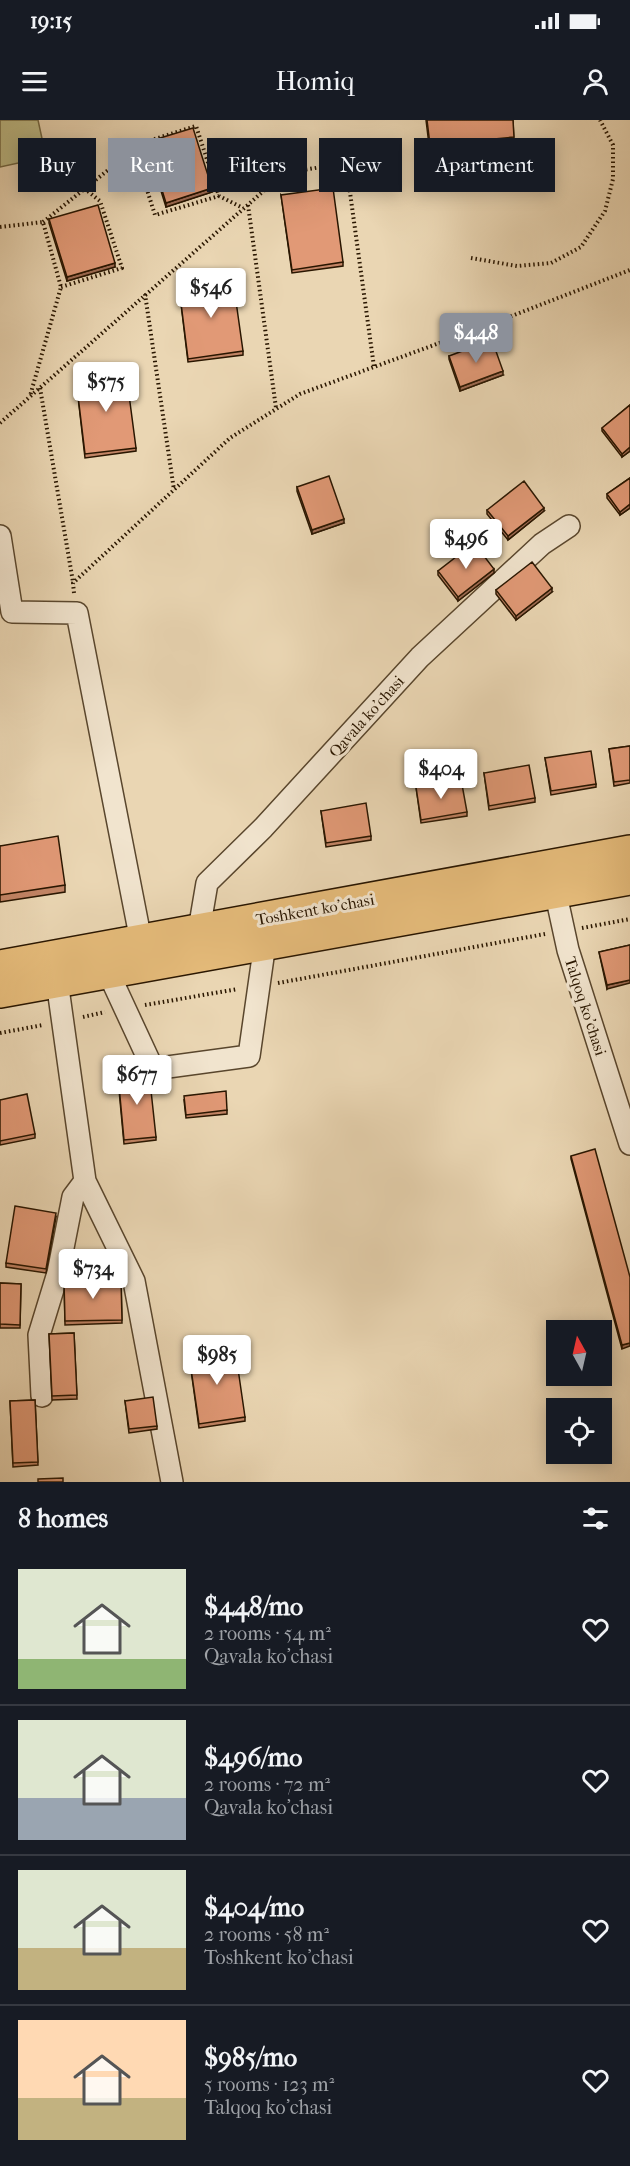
<!DOCTYPE html>
<html lang="en">
<head>
<meta charset="utf-8">
<style>
  body { margin:0; font-family:"IM FELL French Canon",serif; background:#20242c; color:#f1f3f6; height:100vh; display:flex; flex-direction:column; font-size:22px; white-space:nowrap }
  * { box-sizing:border-box; margin:0 }
  p { font-size:20px; color:#9ea1a6 }
  .icon { flex:none; width:33px; height:33px; fill:none; stroke:currentColor; stroke-width:2; stroke-linecap:round; stroke-linejoin:round }
  .map { position:relative; height:1362px; overflow:hidden }
  .side { display:flex; flex-direction:column; background:#171b24; flex:1 }
  .side>* { flex:none }
  .hud { position:absolute; left:18px; top:18px; width:594px; height:54px; display:flex; gap:12px }
  .needle { width:39px; rotate:352deg }
  .fabs { position:absolute; left:546px; top:1200px; display:grid; gap:12px }
  .fabs a { display:grid; place-items:center; width:66px; height:66px; border-radius:0px; background:#171b24; box-shadow:0 3px 15px #0003; font-size:30px }
  .price { position:absolute; translate:-50% -51px; padding:0 14px; border-radius:6px; background:#fff; color:#222; font-size:20px; line-height:39px; filter:drop-shadow(0 2px 3px #0008) }
  .price::after { content:''; position:absolute; left:50%; top:36px; width:18px; height:14px; margin-left:-9px; background:inherit; clip-path:polygon(0 0,100% 0,50% 100%) }
  .price.current { background:#8c9099; color:#fff }
  ul { padding:0; list-style:none }
  li { display:flex; align-items:center; gap:18px; height:150px; padding:0 18px }
  li+li { border-top:2px solid #363941 }
  li span { display:grid; place-items:center; flex:none; width:168px; height:120px; border-radius:0px; color:#555 }
  li>.icon { margin-inline-start:auto }
  span .icon { width:72px; height:72px; fill:#fffc; stroke-width:1 }
  li b { font-size:26px }
  h2 { display:flex; justify-content:space-between; align-items:center; height:72px; padding:0 18px; font-size:26px }
  .pill { padding:0 21px; border-radius:0px; background:#171b24; box-shadow:0 3px 15px #0003; font-size:21px; line-height:54px }
  .pill.current { background:#8c9099; color:#fff }
  .status { display:flex; justify-content:space-between; align-items:center; height:42px; padding:0 30px; background:#171b24; direction:ltr }
  .status svg { height:16px; fill:currentColor }
  header { display:flex; justify-content:space-between; align-items:center; height:78px; padding:0 18px; background:#171b24; font-size:27px; font-weight:600 }
  .map>svg:first-child { display:block }
  .green { fill:#bebc88; stroke:#746944; stroke-width:1.5 }
  .lines { fill:none; stroke-linecap:round; stroke-linejoin:round }
  .minor-casing { stroke:#59462d; stroke-width:24 }
  .trunk-casing { stroke:#291600; stroke-width:36 }
  .path { stroke:#291600; stroke-width:4; stroke-dasharray:1.5 3; stroke-linecap:butt }
  .minor { stroke:#f1e4ce; stroke-width:21 }
  .trunk { stroke:#e5bb7a; stroke-width:33 }
  .wall { fill:#c28465; stroke:#291600; stroke-width:1.5 }
  .shaded-wall { fill:#9e6b53; stroke:#291600; stroke-width:1.5 }
  .building { fill:#e19976; stroke:#291600; stroke-width:1.5 }
  .labels { text-anchor:middle; stroke-width:6; stroke-linejoin:round; paint-order:stroke }
  .street-label { font-size:16px; fill:#291600; stroke:#f1e4ce }
</style>
</head>
<body>
<div class="status"><b>19:15</b><svg viewBox="0 0 49 12"><path d="M0 12V9h3v3zM5 12V6h3v6zM10 12V3h3v9zM15 12V0h3v12zM26 1h20v11H26zM47 4h2v5h-2z"/></svg></div>
<header><svg class="icon" aria-label="menu" viewBox="0 0 24 24"><path d="M4 6h16M4 12h16M4 18h16"/></svg>Homiq<svg class="icon" aria-label="person" viewBox="0 0 24 24"><circle cx="12" cy="8" r="4"/><path d="M4 21q1-7 8-7t8 7"/></svg></header>
<div class="map">
<svg width="630" height="1362" viewBox="0 0 630 1362">
  <rect width="100%" height="100%" fill="#ead6b3"/>
  <filter id="stains"><feTurbulence type="fractalNoise" baseFrequency=".00333" numOctaves="4"/><feColorMatrix values="0 0 0 0 .2 0 0 0 0 .09 0 0 0 0 .02 0 0 0 .5 -.17"/></filter>
  <radialGradient id="worn" r=".72"><stop offset=".6" stop-color="#630" stop-opacity="0"/><stop offset="1" stop-color="#630" stop-opacity=".3"/></radialGradient>
  <path class="green" d="M0 0H38L46 37 0 47Z"/>
  <g class="lines">
    <defs>
      <path id="minor" d="M0 416 12 492 77 493 141 821
        M553 761 568 830 630 1024
        M199 810 207 763 263 708 420 537 542 424 569 406
        M108 852 153 949 249 936 265 823
        M57 861 85 1061 134 1161 172 1362
        M42 1276 39 1215 58 1153 73 1077 85 1061"/>
      <path id="trunk" d="M0 847 630 732
        M0 871 630 758"/>
    </defs>
    <use href="#minor" class="minor-casing"/>
    <use href="#trunk" class="trunk-casing"/>
    <path class="path" d="M134 29 155 95 219 76
      M248 85 276 288
      M43 102 142 23 196 6 219 76 243 88
      M0 107 43 102 61 167 30 276
      M471 138 517 146 551 143 581 127 605 91 613 59V25L600 0
      M61 167 122 148 100 81 85 69
      M145 174 174 370
      M40 268 73 462
      M0 303 284 53 328 46 348 58 374 247
      M74 473 73 463 230 318 300 274 486 206 630 150
      M582 808 630 799
      M278 863 545 814
      M145 885 238 869
      M83 897 105 892
      M0 913 43 905"/>
    <use href="#minor" class="minor"/>
    <use href="#trunk" class="trunk"/>
  </g>
  <path class="wall" d="M426 0H513L514 24 430 33Z
    M147 22 212 72 166 87 147 26Z
    M281 75 343 142V146L292 153Z
    M49 99 115 147 67 161 49 103Z
    M179 167 243 231V235L188 242Z
    M449 236 503 255 460 271 449 239Z
    M76 259 136 328V331L85 338Z
    M630 285V331L622 337 602 311V308Z
    M630 358V388L620 395 607 378V374Z
    M297 367 344 403 312 414 297 371Z
    M487 390 544 391 508 420 487 394Z
    M438 451 494 453 458 481 438 455Z
    M496 470 552 472 516 500 496 474Z
    M630 626V663L614 666 609 629Z
    M545 638 596 664V667L551 675Z
    M484 653 535 678V682L489 690Z
    M416 667 467 692V696L421 703Z
    M321 691 371 716V720L326 727Z
    M0 726 65 765V772L0 782Z
    M630 825 607 869 599 832Z
    M118 959 156 1017V1020L124 1024Z
    M0 980 35 1014V1018L0 1025Z
    M184 980 227 990V994L186 998Z
    M571 1036 630 1157 622 1229 571 1039Z
    M56 1097 46 1153 6 1147V1143Z
    M121 1159 122 1203 65 1205 64 1161Z
    M0 1163 21 1164 20 1208H0Z
    M74 1213 77 1279 52 1280 49 1214Z
    M189 1235 245 1297V1301L199 1308Z
    M35 1280 38 1345 13 1347 10 1281Z
    M125 1281 157 1306V1309L129 1313Z"/>
  <path class="shaded-wall" d="M212 68V72L166 87V83Z
    M115 143V147L67 161V157Z
    M503 251V255L460 271V267Z
    M630 327V331L622 337V334Z
    M630 384V388L620 395V392Z
    M544 388V391L508 420V416Z
    M344 399V403L312 414V410Z
    M494 449V453L458 481V477Z
    M552 468V472L516 500V496Z
    M630 860V863L607 869V865Z
    M630 1223V1226L622 1229V1225Z"/>
  <path class="building" d="M427 0H513L514 17 430 25Z
    M193 8 212 68 166 83 147 22Z
    M333 68 343 142 292 150 281 75Z
    M98 85 115 143 67 157 49 99Z
    M233 160 243 231 188 239 179 167Z
    M492 220 503 251 460 267 449 236Z
    M126 252 136 328 85 334 76 259Z
    M630 285V327L622 334 602 308Z
    M329 356 344 399 312 410 297 367Z
    M630 358V384L620 392 607 374Z
    M524 361 544 388 508 416 487 390Z
    M474 423 494 449 458 477 438 451Z
    M532 442 552 468 516 496 496 470Z
    M630 626V660L614 662 609 629Z
    M591 631 596 664 551 671 545 638Z
    M529 645 535 678 489 686 484 653Z
    M461 659 467 692 421 700 416 667Z
    M366 683 371 716 326 723 321 691Z
    M58 716 65 765 0 775V726Z
    M630 825V860L607 865 599 832Z
    M149 952 156 1017 124 1020 118 955Z
    M226 971 227 990 186 995 184 976Z
    M27 974 35 1014 0 1021V980Z
    M595 1029 630 1157V1223L622 1225 571 1036Z
    M15 1086 56 1093 46 1149 6 1143Z
    M121 1159 122 1200 65 1201 64 1161Z
    M0 1163 21 1164 20 1205 0 1204Z
    M74 1213 77 1275 52 1276 49 1214Z
    M235 1228 245 1297 199 1304 189 1235Z
    M153 1277 157 1306 129 1309 125 1281Z
    M35 1280 38 1342 13 1343 10 1281Z
    M63 1358V1362H38V1359Z"/>
  <g class="labels">
    <g class="street-label">
      <text transform="translate(366 596) rotate(-48)" y="6">Qavala ko'chasi</text>
      <text transform="translate(315 789) rotate(-10)" y="6">Toshkent ko'chasi</text>
      <text transform="translate(586 886) rotate(72)" y="6">Talqoq ko'chasi</text>
    </g>
  </g>
  <rect width="100%" height="100%" filter="url(#stains)"/>
  <rect width="100%" height="100%" fill="url(#worn)"/>
</svg>
<div class="fabs">
<a><svg class="needle" viewBox="-14 -14 28 28"><path d="M0-13l5 13h-10z" fill="#e53935"/><path d="M0 13l5-13h-10z" fill="#9ea1a6"/></svg></a>
<a><svg class="icon" aria-label="locate" viewBox="0 0 24 24"><circle cx="12" cy="12" r="6"/><path d="M12 2v4M12 18v4M2 12h4M18 12h4"/></svg></a>
</div>
<b class="price" style="left:211px;top:199px">$546</b>
<b class="price current" style="left:476px;top:244px">$448</b>
<b class="price" style="left:106px;top:293px">$575</b>
<b class="price" style="left:466px;top:450px">$496</b>
<b class="price" style="left:441px;top:680px">$404</b>
<b class="price" style="left:137px;top:986px">$677</b>
<b class="price" style="left:93px;top:1180px">$734</b>
<b class="price" style="left:217px;top:1266px">$985</b>
<div class="hud">
<a class="pill">Buy</a>
<a class="pill current">Rent</a>
<a class="pill">Filters</a>
<a class="pill">New</a>
<a class="pill">Apartment</a>
</div>
</div>
<section class="side">
<h2>8 homes<svg class="icon" aria-label="filters" viewBox="0 0 24 24"><path d="M4 7h16M4 17h16"/><circle cx="9" cy="7" r="2"/><circle cx="15" cy="17" r="2"/></svg></h2>
<ul>
<li><span style="background:linear-gradient(#dfe7d0 75%,#8fb573 0)"><svg class="icon" aria-label="home" viewBox="0 0 24 24"><path d="M3 11l9-7 9 7M6 9v11h12V9"/></svg></span><div><b>$448/mo</b><p>2 rooms · 54 m²</p><p>Qavala ko'chasi</p></div><svg class="icon" aria-label="heart" viewBox="0 0 24 24"><path d="M12 20l-8-8c-3-5 5-10 8-4 3-6 11-1 8 4z"/></svg></li>
<li><span style="background:linear-gradient(#dfe7d0 65%,#9aa5b1 0)"><svg class="icon" aria-label="home" viewBox="0 0 24 24"><path d="M3 11l9-7 9 7M6 9v11h12V9"/></svg></span><div><b>$496/mo</b><p>2 rooms · 72 m²</p><p>Qavala ko'chasi</p></div><svg class="icon" aria-label="heart" viewBox="0 0 24 24"><path d="M12 20l-8-8c-3-5 5-10 8-4 3-6 11-1 8 4z"/></svg></li>
<li><span style="background:linear-gradient(#dfe7d0 65%,#c2b280 0)"><svg class="icon" aria-label="home" viewBox="0 0 24 24"><path d="M3 11l9-7 9 7M6 9v11h12V9"/></svg></span><div><b>$404/mo</b><p>2 rooms · 58 m²</p><p>Toshkent ko'chasi</p></div><svg class="icon" aria-label="heart" viewBox="0 0 24 24"><path d="M12 20l-8-8c-3-5 5-10 8-4 3-6 11-1 8 4z"/></svg></li>
<li><span style="background:linear-gradient(#ffd9b3 65%,#c2b280 0)"><svg class="icon" aria-label="home" viewBox="0 0 24 24"><path d="M3 11l9-7 9 7M6 9v11h12V9"/></svg></span><div><b>$985/mo</b><p>5 rooms · 123 m²</p><p>Talqoq ko'chasi</p></div><svg class="icon" aria-label="heart" viewBox="0 0 24 24"><path d="M12 20l-8-8c-3-5 5-10 8-4 3-6 11-1 8 4z"/></svg></li>
</ul>
</section>
</body>
</html>
